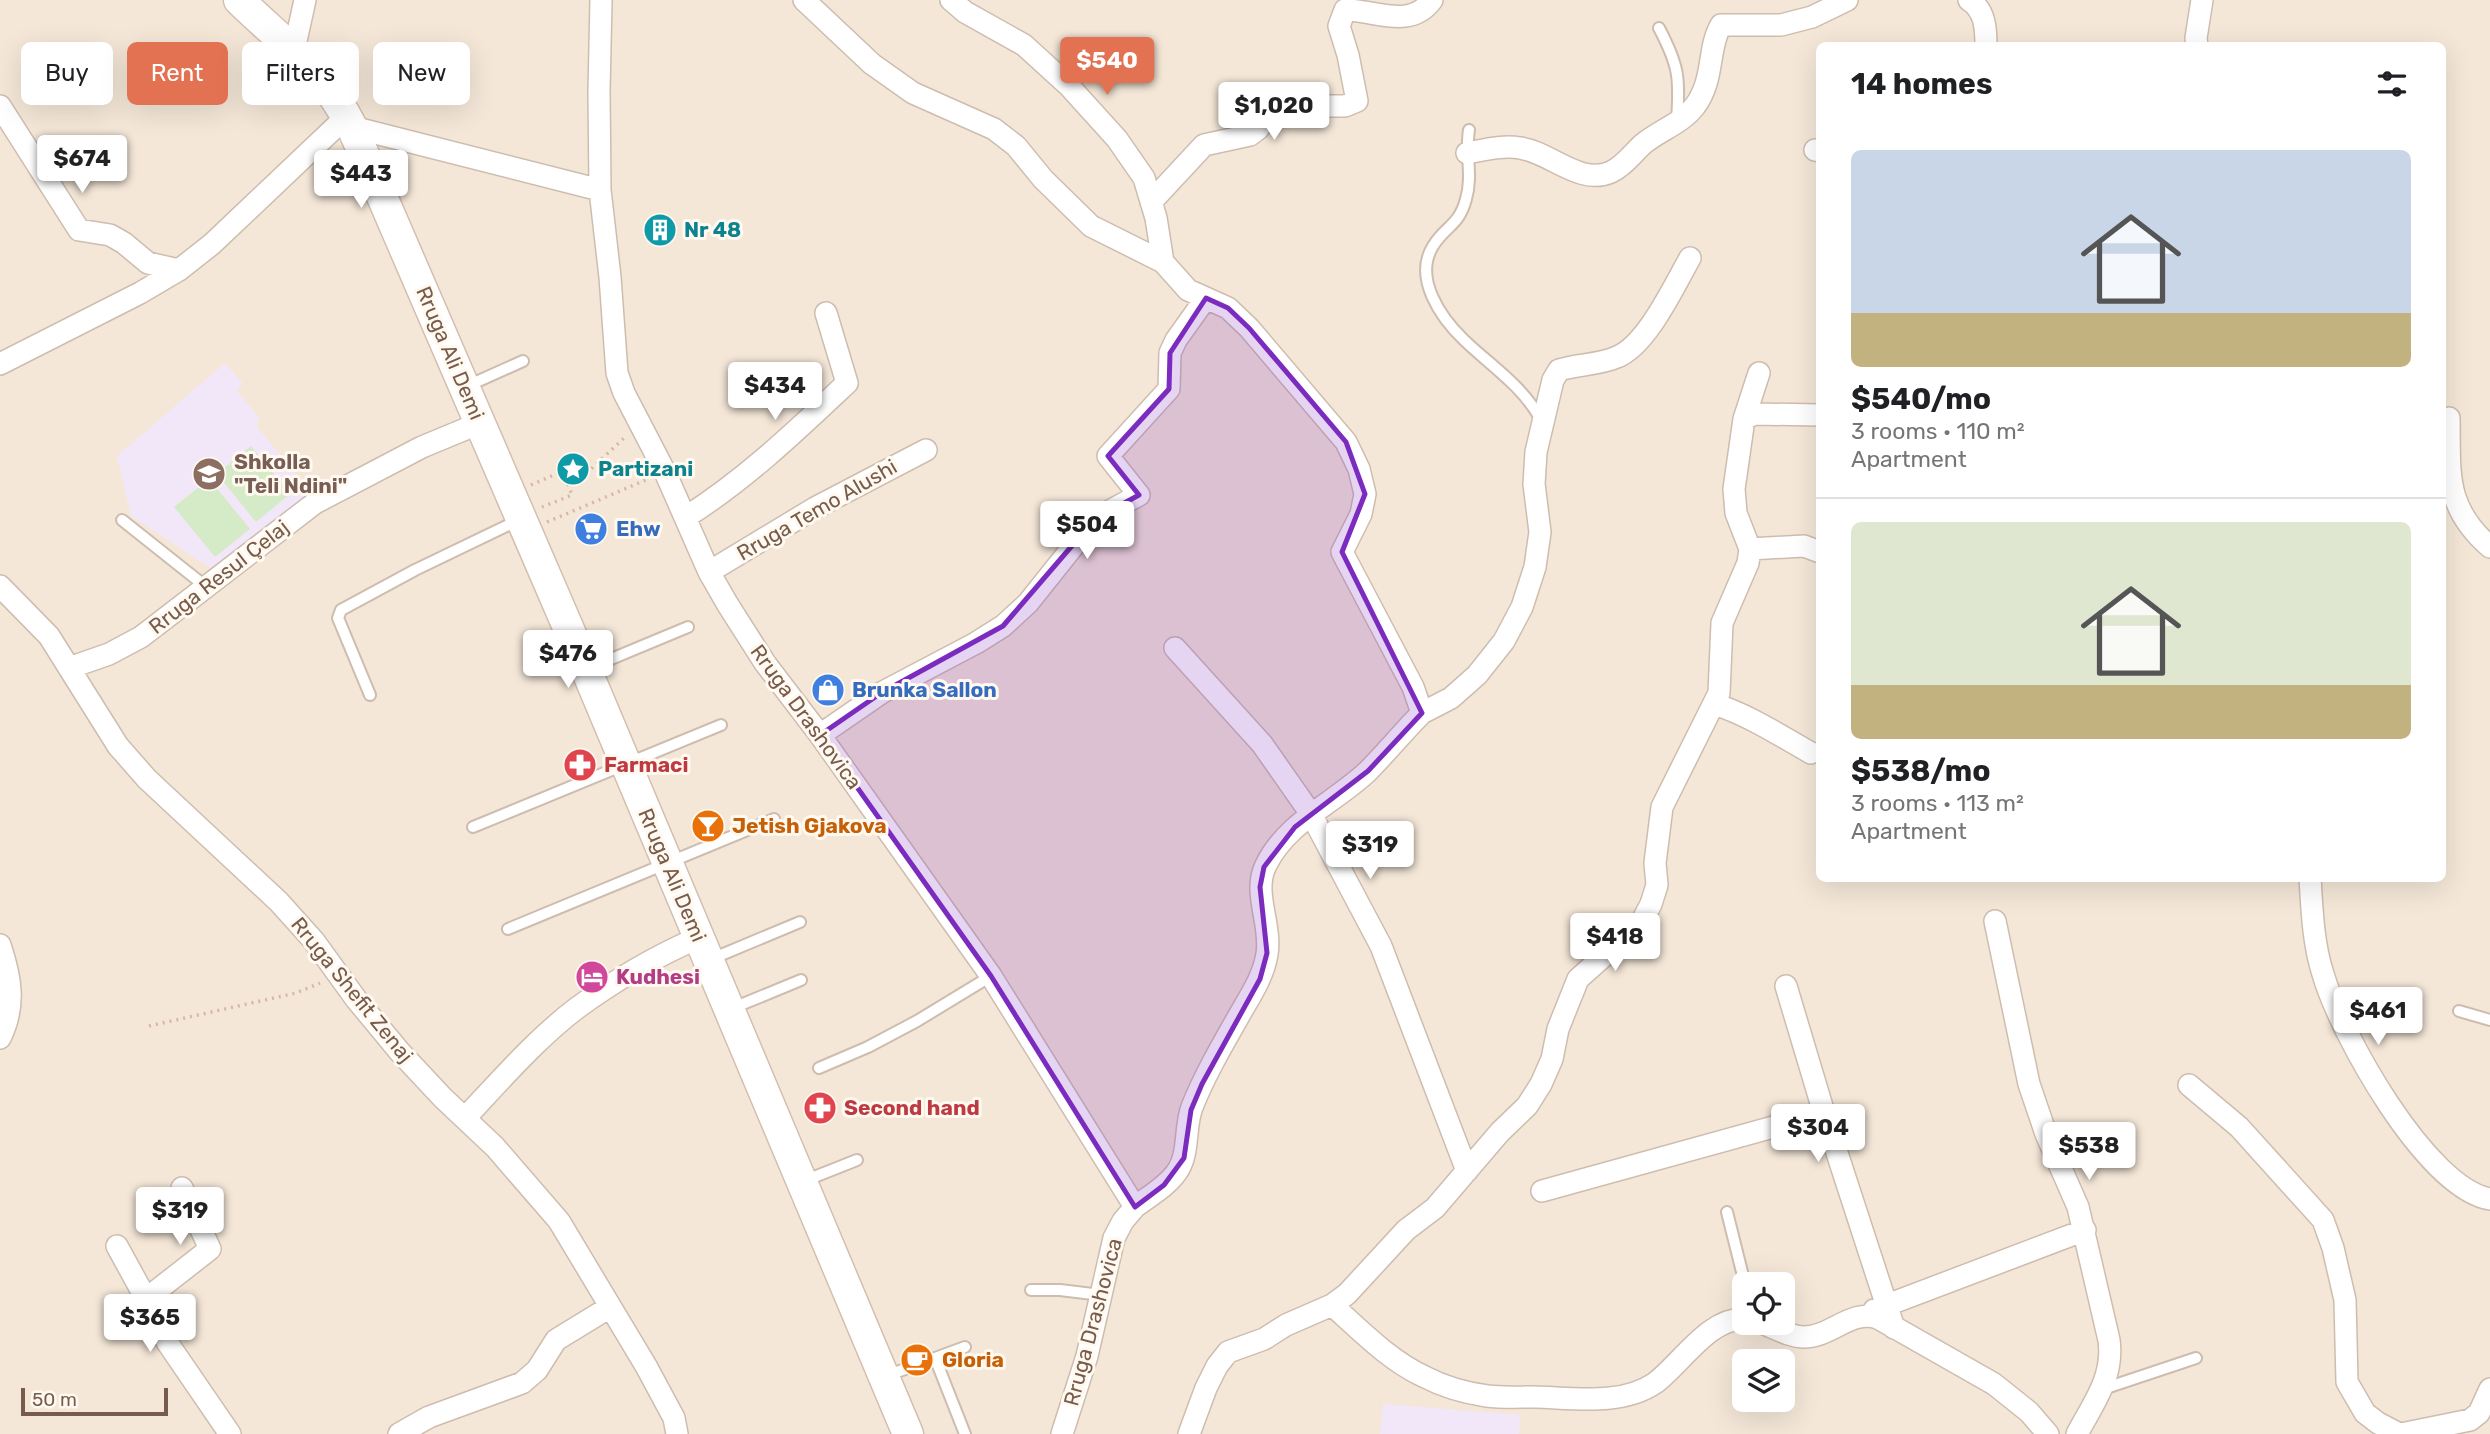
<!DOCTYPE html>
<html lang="en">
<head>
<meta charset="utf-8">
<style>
  body { margin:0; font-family:Rubik,sans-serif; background:#f2f2f2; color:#202124; height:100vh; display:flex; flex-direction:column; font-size:26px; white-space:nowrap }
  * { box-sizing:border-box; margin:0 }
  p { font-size:23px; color:#757577 }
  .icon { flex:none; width:38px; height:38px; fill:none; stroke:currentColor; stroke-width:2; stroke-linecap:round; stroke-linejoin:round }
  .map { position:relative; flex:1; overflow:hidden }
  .drawer { position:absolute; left:1816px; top:42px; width:630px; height:840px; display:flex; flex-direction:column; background:#fff; border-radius:10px; box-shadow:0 7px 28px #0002 }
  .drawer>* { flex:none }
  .guide { position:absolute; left:21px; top:42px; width:665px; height:63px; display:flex; gap:14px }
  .buttons { position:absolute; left:1732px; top:1272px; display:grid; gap:14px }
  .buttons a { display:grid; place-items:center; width:63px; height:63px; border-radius:10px; background:#fff; box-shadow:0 7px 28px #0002; font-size:35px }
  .scale { position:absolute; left:21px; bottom:18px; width:147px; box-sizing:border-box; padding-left:7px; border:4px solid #775c4d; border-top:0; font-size:19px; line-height:24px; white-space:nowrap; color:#775c4d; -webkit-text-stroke:5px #fff9f0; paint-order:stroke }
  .price { position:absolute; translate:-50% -60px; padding:0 16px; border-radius:7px; background:#fff; color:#222; font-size:23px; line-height:46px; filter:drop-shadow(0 2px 4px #0008) }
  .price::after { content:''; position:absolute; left:50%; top:42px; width:21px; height:16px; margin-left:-10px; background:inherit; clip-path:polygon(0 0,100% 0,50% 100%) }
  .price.selected { background:#e37252; color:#fff }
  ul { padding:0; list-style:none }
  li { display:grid; align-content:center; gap:14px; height:371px; padding:0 35px }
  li+li { border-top:2px solid #e0e0e0 }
  li span { display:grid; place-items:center; height:217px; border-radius:10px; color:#555 }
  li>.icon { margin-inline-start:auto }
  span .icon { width:126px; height:126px; fill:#fffc; stroke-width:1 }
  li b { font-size:30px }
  h2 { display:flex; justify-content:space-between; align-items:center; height:84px; padding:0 35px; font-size:30px }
  .chip { padding:0 24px; border-radius:10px; background:#fff; box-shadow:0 7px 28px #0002; font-size:24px; line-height:63px }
  .chip.selected { background:#e37252; color:#fff }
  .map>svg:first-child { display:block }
  .residential { fill:#f4e7d8; fill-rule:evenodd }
  .education { fill:#f2e6f9 }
  .green { fill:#d5eac7 }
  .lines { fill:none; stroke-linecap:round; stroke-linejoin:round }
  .lane-casing { stroke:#cebdaf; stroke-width:14 }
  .street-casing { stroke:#cebdaf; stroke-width:24 }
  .secondary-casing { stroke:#d4bfaf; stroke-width:33 }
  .path { stroke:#d7b7a4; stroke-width:3.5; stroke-dasharray:2 5; stroke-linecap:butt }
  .lane { stroke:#fff; stroke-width:10 }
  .street { stroke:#fff; stroke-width:21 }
  .secondary { stroke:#fff; stroke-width:30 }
  .marked { fill:#7b2cbf; fill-opacity:0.2; stroke:#7b2cbf; stroke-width:5; stroke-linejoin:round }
  .labels { text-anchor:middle; stroke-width:6; stroke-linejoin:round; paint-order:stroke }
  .culture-label { font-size:21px; font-weight:bold; fill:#0d838f; stroke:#fff9f0; text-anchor:start }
  .street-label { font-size:21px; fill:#775c4d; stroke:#fff9f0 }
  .education-label { font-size:21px; font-weight:bold; fill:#785e54; stroke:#fff9f0; text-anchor:start }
  .shop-label { font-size:21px; font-weight:bold; fill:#366cbe; stroke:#fff9f0; text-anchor:start }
  .health-label { font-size:21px; font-weight:bold; fill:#be3a42; stroke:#fff9f0; text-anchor:start }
  .food-label { font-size:21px; font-weight:bold; fill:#c56008; stroke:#fff9f0; text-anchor:start }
  .hotel-label { font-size:21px; font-weight:bold; fill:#b23c85; stroke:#fff9f0; text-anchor:start }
</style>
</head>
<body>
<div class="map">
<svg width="2490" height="1434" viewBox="0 0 2490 1434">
  <rect width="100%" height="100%" fill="#fcf5e9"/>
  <path class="residential" d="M0 0H2490V1434H0ZM1820 46H2443V878H1820ZM1745 1284H1783V1323H1745ZM1745 1362H1783V1400H1745Z"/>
  <path class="education" d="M225 363 243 384 236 390 259 417 257 427 312 493 211 568 131 516 117 456Z
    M1383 1404 1521 1415 1519 1434H1380Z"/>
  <path class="green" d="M251 446 290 494 256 522 217 474Z
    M209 479 250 529 215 557 174 507Z"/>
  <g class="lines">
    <defs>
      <path id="lane" d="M1659 28C1679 66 1680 78 1677 121
        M1469 130C1465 153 1473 176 1466 199 1459 226 1445 226 1433 246 1413 278 1441 318 1464 340 1491 366 1523 386 1541 420
        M465 387 523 361
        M122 520 205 586
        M587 669 688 627
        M370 695 338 618 341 610 415 570 519 520
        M473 827 721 725
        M508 929 774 819
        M709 960 800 922
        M733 1008 801 980
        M2459 1011 2490 1020
        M819 1068 868 1047 917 1021 991 976
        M804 1181 857 1160
        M1727 1212 1745 1284
        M1031 1290H1060L1101 1295
        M935 1358 965 1434
        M886 1376 965 1347
        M2103 1389 2196 1358"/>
      <path id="street" d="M601 0 599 91 600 190 610 277 617 373 624 393 665 472 709 572 728 605 765 663 820 735 991 976 1135 1207 1123 1221 1114 1238 1087 1356 1062 1434
        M804 0 872 64 913 93 994 129 1016 146 1043 179 1091 226 1163 262 1188 290 1228 308 1249 328 1346 442 1359 469 1365 494 1361 514 1342 552 1413 687 1422 713C1403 732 1386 753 1367 772 1334 803 1287 822 1266 865 1252 892 1272 924 1267 954 1263 979 1248 999 1236 1021 1220 1049 1204 1077 1192 1107 1184 1128 1190 1155 1176 1173 1166 1187 1148 1197 1135 1207
        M951 0 965 12 1024 45 1069 86 1117 139 1144 178 1156 218 1163 262
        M1969 0C1985 10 1986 28 1986 46
        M2197 46 2196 38 2202 0
        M294 50 305 0
        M0 106 79 230 110 235 124 243 148 263 179 270
        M352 127 600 190
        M1815 150 1820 151
        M1467 153C1484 150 1503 145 1520 148 1550 152 1580 186 1611 172 1624 166 1633 153 1643 144 1660 130 1681 124 1695 106 1715 79 1707 49 1721 25H1781L1812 17 1847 0
        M1151 202 1204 145 1250 135 1258 129 1272 109 1279 106H1345L1357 101 1348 55 1339 26 1345 10C1376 10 1410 30 1432 0
        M0 364 140 293 179 270 212 244 347 116
        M2449 418C2450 473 2444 507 2490 547
        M1744 419 1759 373
        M686 517C746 479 796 431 847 383L826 313
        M1750 549 1804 546 1820 552
        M709 572 815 508 926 450
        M0 586 49 636 118 746 147 779 279 902 314 941 356 999 399 1051 443 1098 495 1147 559 1221 646 1366 674 1418 677 1434
        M1175 648 1262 744 1311 814 1381 946 1467 1171
        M69 668 109 654 141 637 315 503 422 447 480 423
        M1714 704C1749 715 1779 735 1811 753
        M1422 713 1451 698 1477 675 1504 641 1522 607 1535 567 1540 532 1534 484 1536 452 1553 380 1559 370C1578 364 1599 365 1617 357 1647 345 1674 286 1690 258
        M820 735 881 693 976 643 1003 626 1028 603 1095 519 1139 495 1108 456 1169 389 1170 353 1176 340 1206 298
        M2310 878C2312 910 2313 943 2323 974 2340 1033 2426 1188 2490 1199
        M1995 921 2029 1084 2046 1134 2078 1207 2109 1340C2114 1377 2094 1402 2077 1434
        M0 945C11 978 16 1006 0 1038
        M1786 986 1824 1113 1894 1328
        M2189 1085 2239 1127 2323 1220 2333 1248 2345 1300 2347 1382 2365 1413 2378 1423 2399 1434
        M465 1118C499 1082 537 1038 577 1008 614 981 656 956 698 938
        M1542 1191 1824 1113
        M117 1246 146 1299 167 1342 230 1434
        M146 1299 210 1249 182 1188
        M1332 1305C1361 1331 1390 1361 1425 1377 1444 1387 1466 1393 1487 1396 1502 1398 1519 1397 1535 1397 1573 1398 1622 1406 1655 1383 1681 1364 1709 1317 1745 1319
        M1874 1310 2085 1230
        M1762 1323C1775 1328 1790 1337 1804 1337 1831 1337 1851 1309 1878 1318L1994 1384 2029 1412 2048 1434
        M399 1434 429 1417 522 1383 537 1370 556 1340 610 1307
        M1189 1434 1206 1388 1217 1366 1228 1352 1264 1339 1286 1325 1332 1305 1347 1294 1406 1230 1435 1208 1500 1132 1527 1106 1541 1084 1552 1059 1558 1029 1578 979 1641 923 1651 904 1657 885 1655 863 1662 807 1719 693 1722 623 1748 563 1750 549 1736 513 1734 489 1744 419 1754 414 1820 415
        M2401 1434 2470 1420 2479 1413 2490 1389"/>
      <path id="secondary" d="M239 0C283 43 323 69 352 127L580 655 908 1434"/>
    </defs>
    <use href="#lane" class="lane-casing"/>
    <use href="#street" class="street-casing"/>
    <use href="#secondary" class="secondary-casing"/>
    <path class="path" d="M567 482 590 470 624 438
      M531 485 563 471 572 495 542 507
      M547 522 646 480
      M149 1026 296 993 320 983"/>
    <use href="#lane" class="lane"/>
    <use href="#street" class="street"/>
    <use href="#secondary" class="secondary"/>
  </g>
  <path class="marked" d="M1206 298 1228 308 1249 328 1346 442 1365 494 1342 552 1422 713 1368 771 1295 827 1264 867 1260 887 1267 953 1260 979 1202 1084 1191 1110 1184 1158 1164 1185 1135 1207 991 976 820 735 881 693 1003 626 1095 519 1139 495 1108 456 1169 389 1170 353Z"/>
  <defs>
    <symbol id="building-disc" viewBox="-11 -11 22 22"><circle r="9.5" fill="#0f9aa8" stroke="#fff9f0"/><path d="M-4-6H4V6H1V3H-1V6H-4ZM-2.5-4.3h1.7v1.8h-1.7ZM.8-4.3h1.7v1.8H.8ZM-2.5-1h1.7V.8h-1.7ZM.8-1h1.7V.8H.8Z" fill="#fff"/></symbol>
    <symbol id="sight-disc" viewBox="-11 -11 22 22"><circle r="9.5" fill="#0f9aa8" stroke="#fff9f0"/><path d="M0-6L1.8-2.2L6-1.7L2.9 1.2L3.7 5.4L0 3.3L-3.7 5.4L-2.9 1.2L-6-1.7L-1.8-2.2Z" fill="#fff"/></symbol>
    <symbol id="school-disc" viewBox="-11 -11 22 22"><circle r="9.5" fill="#8d6e63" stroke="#fff9f0"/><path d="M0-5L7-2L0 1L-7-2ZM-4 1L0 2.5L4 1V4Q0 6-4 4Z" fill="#fff"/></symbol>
    <symbol id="supermarket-disc" viewBox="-11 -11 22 22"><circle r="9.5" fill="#3f7fe0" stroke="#fff9f0"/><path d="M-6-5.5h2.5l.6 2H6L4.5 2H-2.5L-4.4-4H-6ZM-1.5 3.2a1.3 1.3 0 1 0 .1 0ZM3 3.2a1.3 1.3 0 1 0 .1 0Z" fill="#fff"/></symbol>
    <symbol id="shop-disc" viewBox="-11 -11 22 22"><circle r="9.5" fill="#3f7fe0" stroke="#fff9f0"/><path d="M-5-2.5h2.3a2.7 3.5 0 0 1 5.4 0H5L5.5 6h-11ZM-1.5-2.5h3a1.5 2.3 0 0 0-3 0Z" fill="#fff"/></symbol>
    <symbol id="pharmacy-disc" viewBox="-11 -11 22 22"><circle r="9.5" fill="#e0444e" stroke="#fff9f0"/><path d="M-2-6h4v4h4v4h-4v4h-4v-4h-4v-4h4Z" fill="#fff"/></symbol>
    <symbol id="bar-disc" viewBox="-11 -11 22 22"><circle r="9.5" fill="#e8710a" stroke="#fff9f0"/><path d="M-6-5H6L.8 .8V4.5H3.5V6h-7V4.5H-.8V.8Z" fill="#fff"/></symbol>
    <symbol id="hotel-disc" viewBox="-11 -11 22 22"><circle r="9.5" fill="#d1479c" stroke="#fff9f0"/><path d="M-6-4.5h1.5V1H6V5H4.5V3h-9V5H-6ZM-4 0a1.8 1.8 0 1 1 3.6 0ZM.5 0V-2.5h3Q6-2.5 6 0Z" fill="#fff"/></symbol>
    <symbol id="cafe-disc" viewBox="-11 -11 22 22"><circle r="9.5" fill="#e8710a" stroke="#fff9f0"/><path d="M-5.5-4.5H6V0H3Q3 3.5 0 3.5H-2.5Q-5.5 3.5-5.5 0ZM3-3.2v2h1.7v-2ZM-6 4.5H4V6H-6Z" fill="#fff"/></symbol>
  </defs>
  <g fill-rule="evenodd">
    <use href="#building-disc" x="641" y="211" width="38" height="38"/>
    <use href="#sight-disc" x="554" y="450" width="38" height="38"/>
    <use href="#school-disc" x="190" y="455" width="38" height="38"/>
    <use href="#supermarket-disc" x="572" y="510" width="38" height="38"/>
    <use href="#shop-disc" x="809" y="671" width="38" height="38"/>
    <use href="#pharmacy-disc" x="561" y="746" width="38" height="38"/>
    <use href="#bar-disc" x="689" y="807" width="38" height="38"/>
    <use href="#hotel-disc" x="573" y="958" width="38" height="38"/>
    <use href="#pharmacy-disc" x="801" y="1089" width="38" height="38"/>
    <use href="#cafe-disc" x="898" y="1341" width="38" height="38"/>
  </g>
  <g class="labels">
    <g class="culture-label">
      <text x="684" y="237">Nr 48</text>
      <text x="598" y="476">Partizani</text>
    </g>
    <g class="street-label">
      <text transform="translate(450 353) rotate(67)" y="7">Rruga Ali Demi</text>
      <text transform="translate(817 510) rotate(-30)" y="7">Rruga Temo Alushi</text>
      <text transform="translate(219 577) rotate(-38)" y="7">Rruga Resul Çelaj</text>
      <text transform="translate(806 717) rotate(54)" y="7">Rruga Drashovica</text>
      <text transform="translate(672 875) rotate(67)" y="7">Rruga Ali Demi</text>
      <text transform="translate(352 990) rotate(51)" y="7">Rruga Shefit Zenaj</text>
      <text transform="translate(1093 1322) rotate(-75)" y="7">Rruga Drashovica</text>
    </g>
    <g class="education-label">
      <text x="234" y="469">Shkolla<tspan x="234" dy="24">"Teli Ndini"</tspan></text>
    </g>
    <g class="shop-label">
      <text x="616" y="536">Ehw</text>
      <text x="852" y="697">Brunka Sallon</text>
    </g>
    <g class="health-label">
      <text x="604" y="772">Farmaci</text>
      <text x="844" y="1115">Second hand</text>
    </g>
    <g class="food-label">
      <text x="732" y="833">Jetish Gjakova</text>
      <text x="942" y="1367">Gloria</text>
    </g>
    <g class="hotel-label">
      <text x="616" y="984">Kudhesi</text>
    </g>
  </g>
</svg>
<div class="buttons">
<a><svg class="icon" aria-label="locate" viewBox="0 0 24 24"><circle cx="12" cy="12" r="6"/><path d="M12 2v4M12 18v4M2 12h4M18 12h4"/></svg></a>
<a><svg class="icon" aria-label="layers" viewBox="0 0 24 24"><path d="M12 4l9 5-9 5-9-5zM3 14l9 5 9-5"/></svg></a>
</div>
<div class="scale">50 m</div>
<b class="price selected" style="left:1107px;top:97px">$540</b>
<b class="price" style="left:1274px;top:142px">$1,020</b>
<b class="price" style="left:82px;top:195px">$674</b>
<b class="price" style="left:361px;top:210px">$443</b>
<b class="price" style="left:775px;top:422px">$434</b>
<b class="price" style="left:1087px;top:561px">$504</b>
<b class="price" style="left:568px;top:690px">$476</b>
<b class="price" style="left:1370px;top:881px">$319</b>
<b class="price" style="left:1615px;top:973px">$418</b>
<b class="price" style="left:2378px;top:1047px">$461</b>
<b class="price" style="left:1818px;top:1164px">$304</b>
<b class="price" style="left:2089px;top:1182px">$538</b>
<b class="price" style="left:180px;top:1247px">$319</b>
<b class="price" style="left:150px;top:1354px">$365</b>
<div class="guide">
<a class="chip">Buy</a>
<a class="chip selected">Rent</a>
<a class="chip">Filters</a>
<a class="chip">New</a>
</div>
<section class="drawer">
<h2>14 homes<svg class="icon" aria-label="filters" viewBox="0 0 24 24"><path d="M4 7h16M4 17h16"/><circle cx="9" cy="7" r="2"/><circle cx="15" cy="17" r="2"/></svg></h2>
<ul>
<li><span style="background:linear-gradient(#c9d6e8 75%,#c2b280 0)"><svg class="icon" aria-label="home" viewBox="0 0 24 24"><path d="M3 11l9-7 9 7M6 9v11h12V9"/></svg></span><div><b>$540/mo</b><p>3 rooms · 110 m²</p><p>Apartment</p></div></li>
<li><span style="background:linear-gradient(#dfe7d0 75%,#c2b280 0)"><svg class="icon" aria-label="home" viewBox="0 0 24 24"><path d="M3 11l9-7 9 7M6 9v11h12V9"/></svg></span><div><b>$538/mo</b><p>3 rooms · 113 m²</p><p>Apartment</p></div></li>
</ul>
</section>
</div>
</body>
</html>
